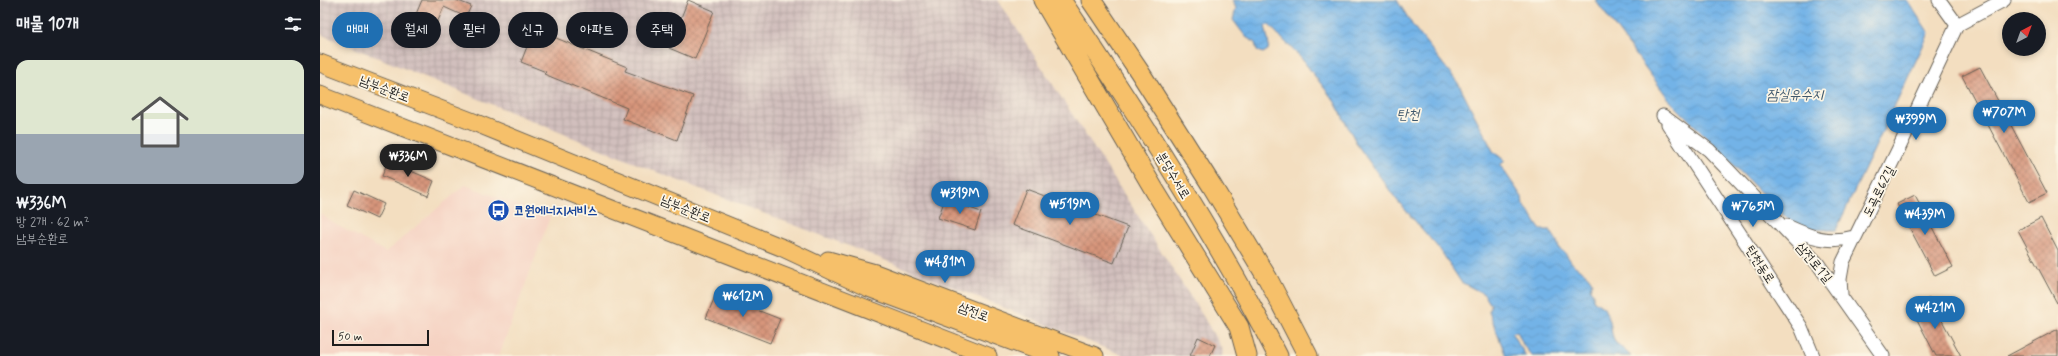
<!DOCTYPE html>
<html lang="ko">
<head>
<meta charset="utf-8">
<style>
  body { margin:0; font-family:Mynerve,"Poor Story",sans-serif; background:#242831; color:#f1f3f6; height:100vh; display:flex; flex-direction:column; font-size:15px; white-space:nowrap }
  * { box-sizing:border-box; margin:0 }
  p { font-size:13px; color:#9ea1a6 }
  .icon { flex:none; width:22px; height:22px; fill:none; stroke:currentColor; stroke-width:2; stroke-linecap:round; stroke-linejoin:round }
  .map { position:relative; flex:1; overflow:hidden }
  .drawer { display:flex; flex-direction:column; background:#171b24; width:320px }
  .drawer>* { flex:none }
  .banner { position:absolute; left:12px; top:12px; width:380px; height:36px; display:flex; gap:8px }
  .needle { width:26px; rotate:41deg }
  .buttons { position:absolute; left:1682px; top:12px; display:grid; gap:8px }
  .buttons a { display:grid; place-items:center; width:44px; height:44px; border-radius:50%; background:#171b24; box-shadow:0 2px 6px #0003; font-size:20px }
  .scale { position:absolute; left:12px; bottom:10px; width:97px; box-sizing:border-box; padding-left:4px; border:2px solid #1c1c1c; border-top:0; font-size:11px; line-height:14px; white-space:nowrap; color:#1c1c1c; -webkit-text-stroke:3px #fcf5e5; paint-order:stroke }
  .price { position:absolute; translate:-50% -34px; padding:0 9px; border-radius:14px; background:#1f6fb2; color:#fff; font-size:13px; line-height:26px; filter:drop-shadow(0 1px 2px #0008) }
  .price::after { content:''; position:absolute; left:50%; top:24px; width:12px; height:9px; margin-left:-6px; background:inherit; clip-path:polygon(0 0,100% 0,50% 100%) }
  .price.active { background:#222; color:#fff }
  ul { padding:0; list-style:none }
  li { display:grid; align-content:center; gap:8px; height:212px; padding:0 16px }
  li span { display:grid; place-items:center; height:124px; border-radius:12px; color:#555 }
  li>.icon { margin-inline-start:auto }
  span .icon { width:72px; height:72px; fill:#fffc; stroke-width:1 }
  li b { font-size:17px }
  h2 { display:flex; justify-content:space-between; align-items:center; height:48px; padding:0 16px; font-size:17px }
  .chip { padding:0 14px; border-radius:18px; background:#171b24; box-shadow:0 2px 6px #0003; font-size:14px; line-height:36px }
  .chip.active { background:#1f6fb2; color:#fff }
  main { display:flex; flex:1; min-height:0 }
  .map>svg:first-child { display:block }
  .built { fill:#f5d2c2 }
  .industrial { fill:url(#industrial-grid) }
  .water { fill:url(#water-waves); stroke:#486882 }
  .building { fill:url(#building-cross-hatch) }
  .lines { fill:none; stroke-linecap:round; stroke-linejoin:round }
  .minor-casing { stroke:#676055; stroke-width:15 }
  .major-casing { stroke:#676055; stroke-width:19 }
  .highway-casing { stroke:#676055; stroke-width:21 }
  .minor { stroke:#fff; stroke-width:13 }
  .major { stroke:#f6c06b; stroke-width:17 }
  .highway { stroke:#f6c06b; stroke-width:19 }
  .labels { text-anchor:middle; stroke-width:3.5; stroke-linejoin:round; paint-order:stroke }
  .street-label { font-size:13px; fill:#1c1c1c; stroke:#fcf5e5 }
  .transit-label { font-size:13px; font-weight:bold; fill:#164399; stroke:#fcf5e5; text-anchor:start }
  .water-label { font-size:14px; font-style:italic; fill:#3f586d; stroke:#fcf5e5 }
</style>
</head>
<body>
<main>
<section class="drawer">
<h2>매물 10개<svg class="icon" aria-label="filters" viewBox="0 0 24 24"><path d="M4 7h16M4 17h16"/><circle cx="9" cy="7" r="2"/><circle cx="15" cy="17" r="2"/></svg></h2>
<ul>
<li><span style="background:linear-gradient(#dfe7d0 60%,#9aa5b1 0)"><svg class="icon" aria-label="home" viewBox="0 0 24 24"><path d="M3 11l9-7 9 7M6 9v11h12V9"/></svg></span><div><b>₩336M</b><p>방 2개 · 62 m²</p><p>남부순환로</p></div></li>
</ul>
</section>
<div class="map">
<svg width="1738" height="356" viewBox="0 0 1738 356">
  <defs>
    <pattern id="industrial-grid" width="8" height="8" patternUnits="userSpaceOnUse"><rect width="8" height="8" fill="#d1bfbd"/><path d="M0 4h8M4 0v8" fill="none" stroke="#b3a4a2"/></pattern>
    <pattern id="water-waves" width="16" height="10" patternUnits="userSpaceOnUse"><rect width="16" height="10" fill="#73b3e7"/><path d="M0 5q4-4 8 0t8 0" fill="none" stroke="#6399c6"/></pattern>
    <pattern id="building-cross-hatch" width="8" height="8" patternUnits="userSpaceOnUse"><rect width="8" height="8" fill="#d7957b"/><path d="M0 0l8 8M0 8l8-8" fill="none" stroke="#ae7964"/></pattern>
  </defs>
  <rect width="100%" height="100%" fill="#fcf5e5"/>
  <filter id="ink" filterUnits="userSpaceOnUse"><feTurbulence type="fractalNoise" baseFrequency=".025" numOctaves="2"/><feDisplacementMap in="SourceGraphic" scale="8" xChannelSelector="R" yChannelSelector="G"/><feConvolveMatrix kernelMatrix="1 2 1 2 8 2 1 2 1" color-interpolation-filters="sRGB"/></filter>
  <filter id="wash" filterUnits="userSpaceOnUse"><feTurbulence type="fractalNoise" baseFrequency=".012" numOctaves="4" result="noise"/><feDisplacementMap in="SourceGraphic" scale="16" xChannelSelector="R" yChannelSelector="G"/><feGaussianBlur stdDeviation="0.9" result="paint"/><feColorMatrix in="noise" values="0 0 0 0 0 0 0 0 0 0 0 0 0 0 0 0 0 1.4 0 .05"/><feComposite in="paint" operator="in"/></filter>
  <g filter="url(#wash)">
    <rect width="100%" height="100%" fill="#f3dec0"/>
    <path class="built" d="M145 185 230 217 179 356H0V213L13 223 66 252Z"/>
    <path class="industrial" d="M0 0H678L883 316 903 351 902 356H805L547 253 349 177 0 34Z"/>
    <path class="water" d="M912 0H1077L1093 26 1138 83 1173 151 1185 161 1180 165 1202 197 1203 205C1211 212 1214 222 1221 230H1230L1237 241 1239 249C1248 253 1248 260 1255 266 1263 272 1266 272 1272 282L1270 289 1273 293V300L1284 308 1290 321 1292 334 1295 342 1311 356H1212L1203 345 1197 331 1192 333C1196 342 1201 347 1206 356H1186L1169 312 1171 305 1164 294 1141 282 1121 251 1076 199 1038 146 1015 102 981 58 949 25 945 26 949 45 948 50 943 53 937 50 935 43 926 37 913 20 916 8Z
      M1275 0H1587L1609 33 1516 230 1477 229 1351 102Z"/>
    <g id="blocks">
      <path class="building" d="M102 0H136L151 6 146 17 124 7 114 30 93 21Z
        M368 0 394 11 375 59 349 48Z
        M214 29 307 67 305 71 373 96 357 140 303 119 307 108 224 74 226 72 201 62Z
        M1660 67 1727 193 1709 202 1642 76Z
        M68 161 114 181 108 196 62 176Z
        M706 189 808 227 794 263 692 225Z
        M34 190 64 204 57 219 27 205Z
        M1595 195 1633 267 1615 276 1577 204Z
        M625 199 661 212 655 230 618 218Z
        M1721 218 1738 251V305L1698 230Z
        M396 294 460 319 450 343 386 318Z
        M1610 298 1641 356H1616L1591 308Z
        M1738 329V356H1687Z
        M878 337 895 345 890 356H870Z"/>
    </g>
  </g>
  <g filter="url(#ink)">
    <use href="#blocks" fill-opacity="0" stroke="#676055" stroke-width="1"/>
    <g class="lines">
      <defs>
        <path id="minor" d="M1637 25 1684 0
          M1343 116 1389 150 1498 264 1563 356
          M1348 124 1481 327 1493 356
          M1467 226C1491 237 1507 244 1534 237
          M1521 294 1520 279 1523 262 1578 150 1637 25 1619 0"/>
        <path id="major" d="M0 63 151 121 463 248 546 287 731 356
          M0 95 668 356
          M508 260 555 273 775 356"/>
        <path id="highway" d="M723 0 835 191 919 327 927 356
          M741 0C818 115 894 232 958 356
          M771 0 819 71 892 186 948 279 988 356"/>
      </defs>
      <use href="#minor" class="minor-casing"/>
      <use href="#major" class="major-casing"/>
      <use href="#highway" class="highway-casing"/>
      <use href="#minor" class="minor"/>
      <use href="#major" class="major"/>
      <use href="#highway" class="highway"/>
    </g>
  </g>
  <defs>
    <symbol id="bus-disc" viewBox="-11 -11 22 22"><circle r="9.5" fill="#1a4fb4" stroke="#fcf5e5"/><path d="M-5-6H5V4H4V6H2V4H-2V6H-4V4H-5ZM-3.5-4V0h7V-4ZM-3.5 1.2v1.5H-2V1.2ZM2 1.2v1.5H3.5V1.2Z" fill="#fff"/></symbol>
  </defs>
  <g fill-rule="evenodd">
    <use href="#bus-disc" x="166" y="198" width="25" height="25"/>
  </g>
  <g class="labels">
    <g class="street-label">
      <text transform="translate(65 88) rotate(21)" y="5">남부순환로</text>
      <text transform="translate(854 175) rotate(59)" y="5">분당수서로</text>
      <text transform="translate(1558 191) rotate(-63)" y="5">도곡로62길</text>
      <text transform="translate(366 208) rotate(22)" y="5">남부순환로</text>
      <text transform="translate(1495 262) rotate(50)" y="5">삼전로1길</text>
      <text transform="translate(1441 264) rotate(57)" y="5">탄천동로</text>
      <text transform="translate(654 311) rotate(21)" y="5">삼전로</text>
    </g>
    <g class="transit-label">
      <text x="194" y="215">코원에너지서비스</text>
    </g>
    <g class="water-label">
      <text x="1475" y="99">잠실유수지</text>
      <text x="1088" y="119">탄천</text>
    </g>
  </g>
</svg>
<div class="buttons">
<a><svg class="needle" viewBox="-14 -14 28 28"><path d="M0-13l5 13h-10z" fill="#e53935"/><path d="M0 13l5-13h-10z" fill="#9ea1a6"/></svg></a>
</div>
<div class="scale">50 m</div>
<b class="price" style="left:1684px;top:134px">₩707M</b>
<b class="price" style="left:1596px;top:141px">₩399M</b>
<b class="price active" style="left:88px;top:178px">₩336M</b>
<b class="price" style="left:640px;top:215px">₩319M</b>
<b class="price" style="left:750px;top:226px">₩519M</b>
<b class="price" style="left:1433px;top:228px">₩765M</b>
<b class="price" style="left:1605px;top:236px">₩439M</b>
<b class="price" style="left:625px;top:284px">₩481M</b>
<b class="price" style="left:423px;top:318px">₩612M</b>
<b class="price" style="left:1615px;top:330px">₩421M</b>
<div class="banner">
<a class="chip active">매매</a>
<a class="chip">월세</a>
<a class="chip">필터</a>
<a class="chip">신규</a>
<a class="chip">아파트</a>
<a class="chip">주택</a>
</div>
</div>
</main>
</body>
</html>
